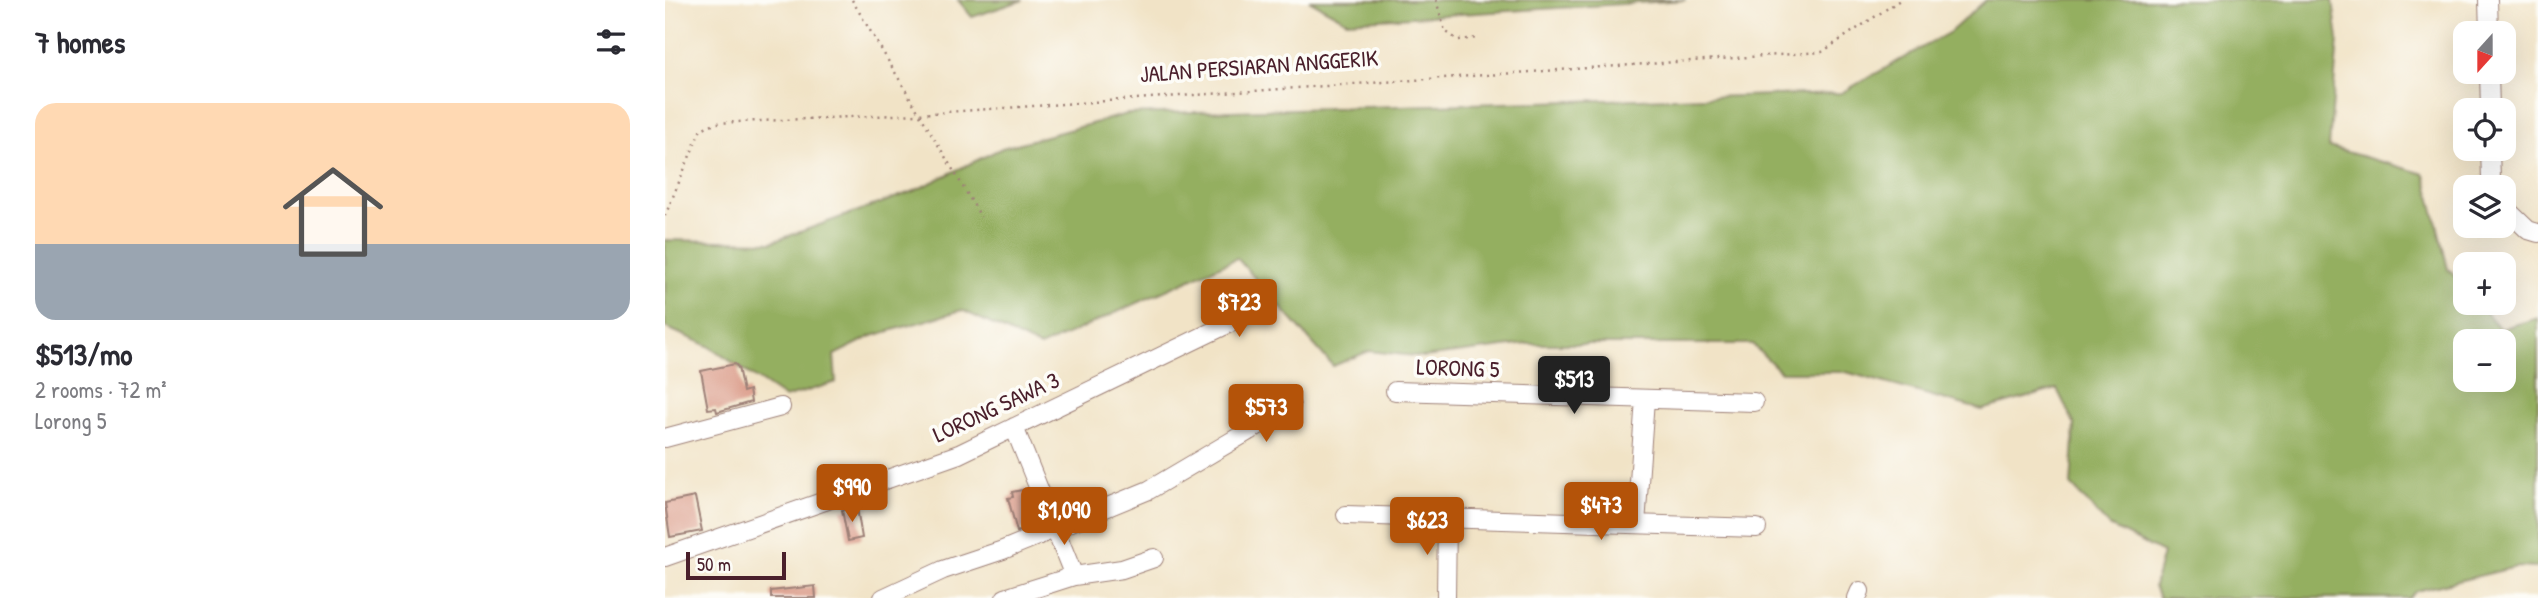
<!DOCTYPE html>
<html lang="en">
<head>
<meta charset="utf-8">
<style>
  body { margin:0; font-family:"Patrick Hand",sans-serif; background:#f2f2f3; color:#2b2b33; height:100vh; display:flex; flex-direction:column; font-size:26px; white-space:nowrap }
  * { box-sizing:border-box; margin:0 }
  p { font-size:23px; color:#7c7c81 }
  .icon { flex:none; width:38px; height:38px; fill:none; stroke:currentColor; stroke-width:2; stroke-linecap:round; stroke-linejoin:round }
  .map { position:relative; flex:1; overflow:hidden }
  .details { display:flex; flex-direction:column; background:#fff; width:665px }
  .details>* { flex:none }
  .needle { width:46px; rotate:201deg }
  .buttons { position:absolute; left:1788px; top:21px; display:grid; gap:14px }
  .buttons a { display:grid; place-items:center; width:63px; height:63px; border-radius:14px; background:#fff; box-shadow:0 7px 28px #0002; font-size:35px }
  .scale { position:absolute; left:21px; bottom:18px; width:100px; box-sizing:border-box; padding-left:7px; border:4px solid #4a1f2b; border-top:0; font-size:19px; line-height:24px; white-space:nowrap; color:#4a1f2b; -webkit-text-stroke:5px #fdfcf7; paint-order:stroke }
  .price { position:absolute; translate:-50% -60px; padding:0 16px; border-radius:7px; background:#b45309; color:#fff; font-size:23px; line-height:46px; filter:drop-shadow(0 2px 4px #0008) }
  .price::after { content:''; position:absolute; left:50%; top:42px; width:21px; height:16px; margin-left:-10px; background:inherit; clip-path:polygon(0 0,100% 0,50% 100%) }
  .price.current { background:#222; color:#fff }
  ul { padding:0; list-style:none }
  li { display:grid; align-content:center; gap:14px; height:371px; padding:0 35px }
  li span { display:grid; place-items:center; height:217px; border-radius:21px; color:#555 }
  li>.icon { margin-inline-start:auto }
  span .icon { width:126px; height:126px; fill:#fffc; stroke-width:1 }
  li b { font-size:30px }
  h2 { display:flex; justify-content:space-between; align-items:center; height:84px; padding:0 35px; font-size:30px }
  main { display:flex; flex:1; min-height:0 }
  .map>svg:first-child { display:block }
  .forest { fill:#94af61; stroke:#6f6746; stroke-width:2; fill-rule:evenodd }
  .building { fill:#d99683 }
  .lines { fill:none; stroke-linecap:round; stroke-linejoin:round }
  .minor-casing { stroke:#9e8178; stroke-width:20 }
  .path { stroke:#9e8178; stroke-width:2.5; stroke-dasharray:2 5; stroke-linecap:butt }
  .minor { stroke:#fff; stroke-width:18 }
  .labels { text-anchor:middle; stroke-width:7; stroke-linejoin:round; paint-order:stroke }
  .street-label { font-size:23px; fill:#4a1f2b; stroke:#fdfcf7 }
</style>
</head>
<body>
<main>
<section class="details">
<h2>7 homes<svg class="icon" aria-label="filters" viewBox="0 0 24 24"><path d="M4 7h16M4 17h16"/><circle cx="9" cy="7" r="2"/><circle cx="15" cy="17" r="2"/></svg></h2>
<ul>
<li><span style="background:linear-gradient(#ffd9b3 65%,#9aa5b1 0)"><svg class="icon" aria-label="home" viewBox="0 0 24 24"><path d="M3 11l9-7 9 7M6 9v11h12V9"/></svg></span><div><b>$513/mo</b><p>2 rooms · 72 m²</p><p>Lorong 5</p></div></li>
</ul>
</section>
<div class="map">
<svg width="1873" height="598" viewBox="0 0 1873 598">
  <rect width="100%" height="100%" fill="#fdfcf7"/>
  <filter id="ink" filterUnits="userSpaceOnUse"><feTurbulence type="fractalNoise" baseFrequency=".0143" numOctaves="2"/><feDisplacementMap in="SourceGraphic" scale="14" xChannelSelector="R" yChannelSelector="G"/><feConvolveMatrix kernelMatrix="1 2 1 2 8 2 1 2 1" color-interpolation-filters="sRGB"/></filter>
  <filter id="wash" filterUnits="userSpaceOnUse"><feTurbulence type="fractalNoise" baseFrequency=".00686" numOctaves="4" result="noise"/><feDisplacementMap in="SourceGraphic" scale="28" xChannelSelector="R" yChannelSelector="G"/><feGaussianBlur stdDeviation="1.57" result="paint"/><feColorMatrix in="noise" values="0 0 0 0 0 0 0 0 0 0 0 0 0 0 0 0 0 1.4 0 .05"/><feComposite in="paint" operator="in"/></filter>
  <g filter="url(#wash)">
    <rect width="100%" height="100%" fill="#f1e3c6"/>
    <path class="forest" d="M293 0H358L307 17Z
      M644 0H1021L682 21Z
      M1321 0H1668L1673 40 1664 147 1760 174 1783 269 1801 289V303H1813L1835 329 1873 318V568L1851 567 1751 591 1744 598H1494L1489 586 1498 553 1444 526 1406 485 1410 425 1392 389 1317 410 1181 372H1116L1087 344H862L759 357 704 351 668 366 572 258 375 347 297 310 207 336 169 355 171 382 120 398 43 346 0 327V240L107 242 249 191 337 148 462 114 1176 93 1285 32ZM1801 341H1839V380H1801Z"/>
    <g id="blocks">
      <path class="building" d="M70 364 73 367 78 392 84 390 86 402 52 412 51 408 43 409 36 371Z
        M362 489 375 522 352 532 343 498 348 497 347 492Z
        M30 497 37 531 5 537 0 503Z
        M192 508 197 538 183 541 177 510Z
        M150 586 151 598H106V591Z"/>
    </g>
  </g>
  <g filter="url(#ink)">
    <use href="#blocks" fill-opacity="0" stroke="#9e8178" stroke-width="2"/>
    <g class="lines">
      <defs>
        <path id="minor" d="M1823 0 1824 33
          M1824 72 1825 110
          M1825 149 1826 180 1829 187
          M1839 207 1863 230 1873 233
          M730 391 1089 402
          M0 438 116 407
          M681 515 1092 528
          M971 524 980 399
          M0 557 294 454 594 309
          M409 576 457 569 489 558
          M218 598 278 570 338 550 484 490 626 406
          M340 598 409 576 349 427
          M781 598 782 517
          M1192 598 1195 591"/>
      </defs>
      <use href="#minor" class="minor-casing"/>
      <path class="path" d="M187 0 316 217
        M771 0 780 31 793 40 813 38
        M0 216 36 129 50 123 252 114 1157 52 1235 0"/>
      <use href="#minor" class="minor"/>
    </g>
  </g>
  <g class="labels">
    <g class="street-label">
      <text transform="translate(594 66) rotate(-4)" y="8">JALAN PERSIARAN ANGGERIK</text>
      <text transform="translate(793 368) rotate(2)" y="8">LORONG 5</text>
      <text transform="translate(331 407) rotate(-25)" y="8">LORONG SAWA 3</text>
    </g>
  </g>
</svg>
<div class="buttons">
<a><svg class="needle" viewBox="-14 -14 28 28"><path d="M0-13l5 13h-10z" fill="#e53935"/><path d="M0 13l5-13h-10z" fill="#7c7c81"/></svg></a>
<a><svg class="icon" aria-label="locate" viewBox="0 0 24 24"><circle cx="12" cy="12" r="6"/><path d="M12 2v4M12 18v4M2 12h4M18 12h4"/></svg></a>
<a><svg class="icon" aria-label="layers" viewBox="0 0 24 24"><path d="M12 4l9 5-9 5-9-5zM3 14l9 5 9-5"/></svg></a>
<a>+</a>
<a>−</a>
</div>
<div class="scale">50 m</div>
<b class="price" style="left:574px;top:339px">$723</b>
<b class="price current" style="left:909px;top:416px">$513</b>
<b class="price" style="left:601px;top:444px">$573</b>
<b class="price" style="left:187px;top:524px">$990</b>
<b class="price" style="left:936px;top:542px">$473</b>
<b class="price" style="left:399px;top:547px">$1,090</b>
<b class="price" style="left:762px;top:557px">$623</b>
</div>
</main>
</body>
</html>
